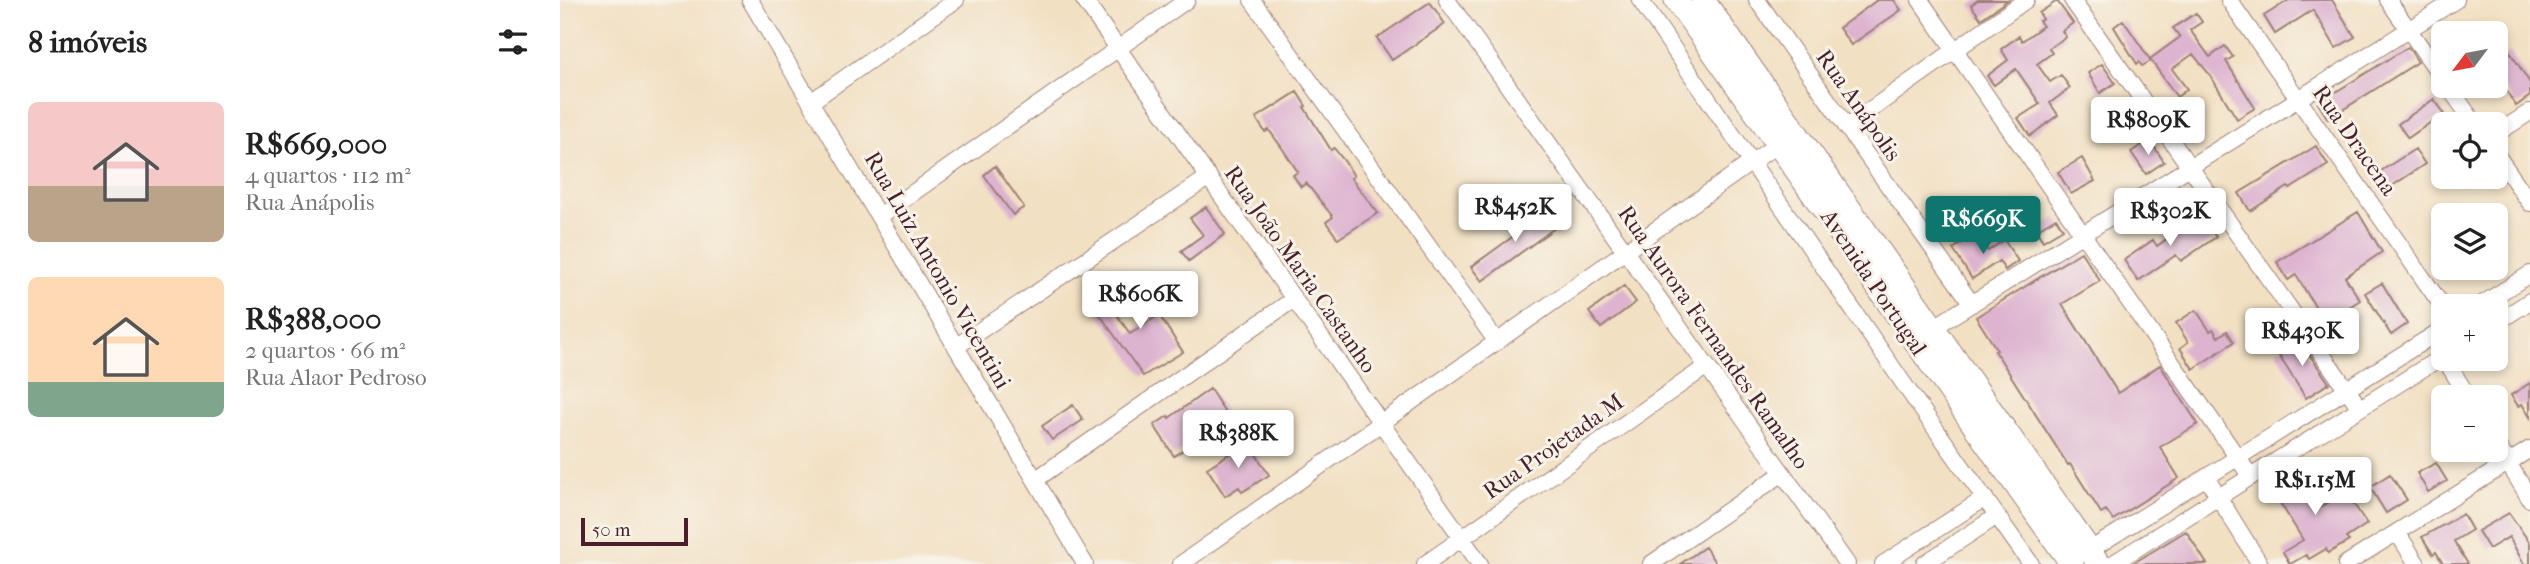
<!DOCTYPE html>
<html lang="pt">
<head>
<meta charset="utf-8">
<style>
  body { margin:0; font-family:"IM FELL French Canon",serif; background:#f2f2f2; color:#222; height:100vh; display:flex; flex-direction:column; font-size:26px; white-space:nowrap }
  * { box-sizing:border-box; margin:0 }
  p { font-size:23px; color:#767676 }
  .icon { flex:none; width:38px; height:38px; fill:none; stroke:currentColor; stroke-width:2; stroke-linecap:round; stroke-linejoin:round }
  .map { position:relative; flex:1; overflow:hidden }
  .details { display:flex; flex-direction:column; background:#fff; width:560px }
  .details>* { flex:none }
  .needle { width:46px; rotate:238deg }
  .controls { position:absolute; left:1871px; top:21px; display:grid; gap:14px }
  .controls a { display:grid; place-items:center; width:77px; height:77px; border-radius:10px; background:#fff; box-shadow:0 4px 10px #0003; font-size:35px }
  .scale { position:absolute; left:21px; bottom:18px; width:107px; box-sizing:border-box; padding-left:7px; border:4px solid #4a1f2b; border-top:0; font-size:19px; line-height:24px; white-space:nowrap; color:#4a1f2b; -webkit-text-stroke:5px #f7f3e8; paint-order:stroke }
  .price { position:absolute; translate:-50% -60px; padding:0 16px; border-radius:7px; background:#fff; color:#222; font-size:23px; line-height:46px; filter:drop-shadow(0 2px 4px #0008) }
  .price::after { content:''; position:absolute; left:50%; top:42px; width:21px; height:16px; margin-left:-10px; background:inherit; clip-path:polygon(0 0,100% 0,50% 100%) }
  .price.current { background:#0f766e; color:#fff }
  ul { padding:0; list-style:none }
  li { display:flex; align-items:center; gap:21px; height:175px; padding:0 28px }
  li span { display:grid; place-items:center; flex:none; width:196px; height:140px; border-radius:10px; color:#555 }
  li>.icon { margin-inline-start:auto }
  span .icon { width:84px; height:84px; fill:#fffc; stroke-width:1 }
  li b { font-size:30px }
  h2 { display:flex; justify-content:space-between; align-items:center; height:84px; padding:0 28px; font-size:30px }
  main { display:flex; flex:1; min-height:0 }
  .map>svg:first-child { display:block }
  .building { fill:#ddb3d0 }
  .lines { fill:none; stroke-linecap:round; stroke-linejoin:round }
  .street-casing { stroke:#9e8077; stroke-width:18 }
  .secondary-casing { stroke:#9e8077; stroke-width:25 }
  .street { stroke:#fff; stroke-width:16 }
  .secondary { stroke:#fff; stroke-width:23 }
  .labels { text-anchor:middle; stroke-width:6; stroke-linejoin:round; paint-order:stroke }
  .street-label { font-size:23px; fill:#4a1f2b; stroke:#f7f3e8 }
</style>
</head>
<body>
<main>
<section class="details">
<h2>8 imóveis<svg class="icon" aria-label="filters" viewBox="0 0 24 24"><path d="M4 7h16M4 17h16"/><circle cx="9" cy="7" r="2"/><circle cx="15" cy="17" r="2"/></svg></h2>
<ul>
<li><span style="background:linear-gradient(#f6c9c9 60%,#b9a48a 0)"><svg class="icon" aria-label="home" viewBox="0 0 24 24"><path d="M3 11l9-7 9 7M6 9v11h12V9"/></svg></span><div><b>R$669,000</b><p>4 quartos · 112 m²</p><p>Rua Anápolis</p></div></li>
<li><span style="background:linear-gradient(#ffd9b3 75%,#7fa58c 0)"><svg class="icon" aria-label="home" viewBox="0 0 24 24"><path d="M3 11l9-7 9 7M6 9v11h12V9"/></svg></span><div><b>R$388,000</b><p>2 quartos · 66 m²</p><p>Rua Alaor Pedroso</p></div></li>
</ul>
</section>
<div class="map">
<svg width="1970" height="564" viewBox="0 0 1970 564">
  <rect width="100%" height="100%" fill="#f7f3e8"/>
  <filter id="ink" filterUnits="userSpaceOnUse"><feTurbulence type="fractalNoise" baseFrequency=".0143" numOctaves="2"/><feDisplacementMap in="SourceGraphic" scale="14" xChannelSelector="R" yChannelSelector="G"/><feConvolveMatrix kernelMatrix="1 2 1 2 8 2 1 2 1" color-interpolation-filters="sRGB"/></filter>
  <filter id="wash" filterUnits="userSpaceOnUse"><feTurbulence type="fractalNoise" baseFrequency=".00686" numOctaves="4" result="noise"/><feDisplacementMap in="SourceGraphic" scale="28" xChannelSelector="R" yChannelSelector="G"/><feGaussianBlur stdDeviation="1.57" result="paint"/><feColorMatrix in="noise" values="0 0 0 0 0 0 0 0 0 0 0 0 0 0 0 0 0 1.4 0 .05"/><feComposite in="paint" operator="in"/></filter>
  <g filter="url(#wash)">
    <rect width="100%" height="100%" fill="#f2e0c3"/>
    <g id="blocks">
      <path class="building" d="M1317 0H1334L1341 10 1291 45 1279 28Z
        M1418 0H1448L1421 19 1411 5Z
        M1729 0H1772L1795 37 1776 48 1753 10 1715 34 1704 16Z
        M1497 1 1513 23 1502 31 1506 37 1489 48 1492 53 1477 64 1490 82 1501 75 1510 88 1490 103 1498 115 1470 136 1458 118 1480 104 1456 69 1434 85 1427 76 1448 60 1441 49 1459 36 1462 41 1483 26 1479 21 1483 19 1479 13Z
        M870 2 885 24 832 60 817 38Z
        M1636 13 1642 22 1630 30 1650 57 1665 46 1673 57 1666 61 1695 108 1677 119 1650 75 1633 54 1612 69 1627 89 1617 97 1590 59 1620 37 1613 28Z
        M1563 20 1591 61 1582 66 1579 62 1577 64 1554 27Z
        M1848 47 1858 62 1768 119 1758 103Z
        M1950 52 1970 83V96L1956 106 1936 75V62Z
        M1542 64 1555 83 1540 93 1528 73Z
        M737 92 746 106 744 107 771 150 774 148 785 162 794 176 791 178 818 213 778 239 766 222 773 217 746 183 741 187 733 175 738 172 722 148 709 130 705 132 696 118Z
        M1874 99 1884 113 1848 138 1838 124Z
        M1590 140 1604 162 1586 174 1571 152Z
        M1756 146 1768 165 1730 189 1728 187 1690 211 1679 193Z
        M1855 149 1865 164 1823 192 1813 176Z
        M1522 158 1535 181 1511 194 1498 172Z
        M435 166 464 207 453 215 424 175Z
        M646 207 665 234 629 261 621 251 643 235 630 218Z
        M984 209 996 227 922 281 911 267 955 235 953 230Z
        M1798 212 1822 252 1785 277 1800 300 1765 323 1736 275 1728 280 1717 262Z
        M1640 215 1656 237 1621 261 1616 255 1578 281 1564 260 1593 240 1597 246Z
        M1496 218 1503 229 1483 241 1476 230Z
        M1416 234 1428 251 1444 240 1458 261 1445 270 1439 261 1412 279 1393 249Z
        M1521 252 1540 281 1502 304 1558 393 1600 365 1638 424 1600 447 1619 478 1553 520 1546 510 1541 513 1510 464 1508 465 1435 351 1437 350 1416 317Z
        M591 275 597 284 555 312 570 334 599 315 623 352 583 376 531 302 543 294 549 303Z
        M1822 283 1847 324 1831 335 1805 293Z
        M1064 286 1076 302 1041 328 1029 312Z
        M1636 310 1650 331 1653 329 1658 337 1667 331 1674 342 1633 369 1620 348 1628 342 1616 323Z
        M1738 338 1769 383 1746 398 1716 351Z
        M1970 383V417L1962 404 1958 406 1951 395Z
        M650 389 672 423 631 450 629 446 614 456 594 425 608 416 609 418Z
        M513 405 523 420 492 440 482 426Z
        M688 442 709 475 682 492 679 487 665 496 647 468Z
        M1876 463 1887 481 1868 492 1857 473Z
        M1735 467 1759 508 1785 491 1807 524 1786 538 1789 541 1768 553 1766 549 1749 559 1746 555 1730 564 1723 552 1743 540 1708 483Z
        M1830 474 1847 500 1826 513 1810 487Z
        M1949 513 1970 543V564H1964L1949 537 1929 549 1918 531Z
        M1903 514 1912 530 1894 541 1908 564H1883L1876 552 1873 554 1862 537Z
        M1626 531 1647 564H1572Z
        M1145 547 1156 564H1120Z"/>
    </g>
  </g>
  <g filter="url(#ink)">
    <use href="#blocks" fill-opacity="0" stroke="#9e8077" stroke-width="2"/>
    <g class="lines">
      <defs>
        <path id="street" d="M190 0 525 564
          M524 0 920 564
          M692 0 937 342
          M887 0 1287 564
          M1080 0 1348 390 1471 564
          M1197 0 1412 304
          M1360 0 1691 477
          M1512 0 1800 408
          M1669 0 1883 307
          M1828 0 1883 79
          M1888 86 1915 124
          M252 101 396 0
          M1286 127 1466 0
          M1936 134 1970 112
          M1936 154 1970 203
          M320 216 627 0
          M1919 306 1970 274
          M1936 323 1970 301
          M1373 328 1896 0
          M397 346 649 177
          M1885 359 1908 397
          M1936 443 1970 499
          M1646 477 1700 564
          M475 480 734 299
          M1837 532 1857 564
          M1530 550 1883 329
          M621 564 1219 143
          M865 564 1147 366
          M1091 564 1223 473
          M1323 564 1425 498
          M1364 564 1437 516
          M1552 564 1883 356
          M1786 564 1970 449"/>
        <path id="secondary" d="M1116 0C1250 186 1378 377 1512 564
          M1143 0 1539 564"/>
      </defs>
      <use href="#street" class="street-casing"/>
      <use href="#secondary" class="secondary-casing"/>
      <use href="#street" class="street"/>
      <use href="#secondary" class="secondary"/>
    </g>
  </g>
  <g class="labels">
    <g class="street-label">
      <text transform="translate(1299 105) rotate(55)" y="8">Rua Anápolis</text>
      <text transform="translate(1795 140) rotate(55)" y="8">Rua Dracena</text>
      <text transform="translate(741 269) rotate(55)" y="8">Rua João Maria Castanho</text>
      <text transform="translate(378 270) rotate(60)" y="8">Rua Luiz Antonio Vicentini</text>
      <text transform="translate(1314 282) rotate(56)" y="8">Avenida Portugal</text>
      <text transform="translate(1154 337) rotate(55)" y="8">Rua Aurora Fernandes Ramalho</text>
      <text transform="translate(993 446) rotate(-35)" y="8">Rua Projetada M</text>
    </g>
  </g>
</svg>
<div class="controls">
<a><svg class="needle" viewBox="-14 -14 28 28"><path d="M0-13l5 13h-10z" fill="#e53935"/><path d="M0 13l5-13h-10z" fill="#767676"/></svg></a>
<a><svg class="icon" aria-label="locate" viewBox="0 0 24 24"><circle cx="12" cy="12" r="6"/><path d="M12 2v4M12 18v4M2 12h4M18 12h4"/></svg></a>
<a><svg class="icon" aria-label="layers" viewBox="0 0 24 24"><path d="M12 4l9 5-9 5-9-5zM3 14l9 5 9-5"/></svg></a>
<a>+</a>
<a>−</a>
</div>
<div class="scale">50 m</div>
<b class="price" style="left:1588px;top:157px">R$809K</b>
<b class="price" style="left:955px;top:244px">R$452K</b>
<b class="price" style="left:1610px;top:248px">R$302K</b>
<b class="price current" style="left:1423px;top:256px">R$669K</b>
<b class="price" style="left:580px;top:331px">R$606K</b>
<b class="price" style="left:1742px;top:368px">R$430K</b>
<b class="price" style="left:678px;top:470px">R$388K</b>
<b class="price" style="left:1755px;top:517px">R$1.15M</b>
</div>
</main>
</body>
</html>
